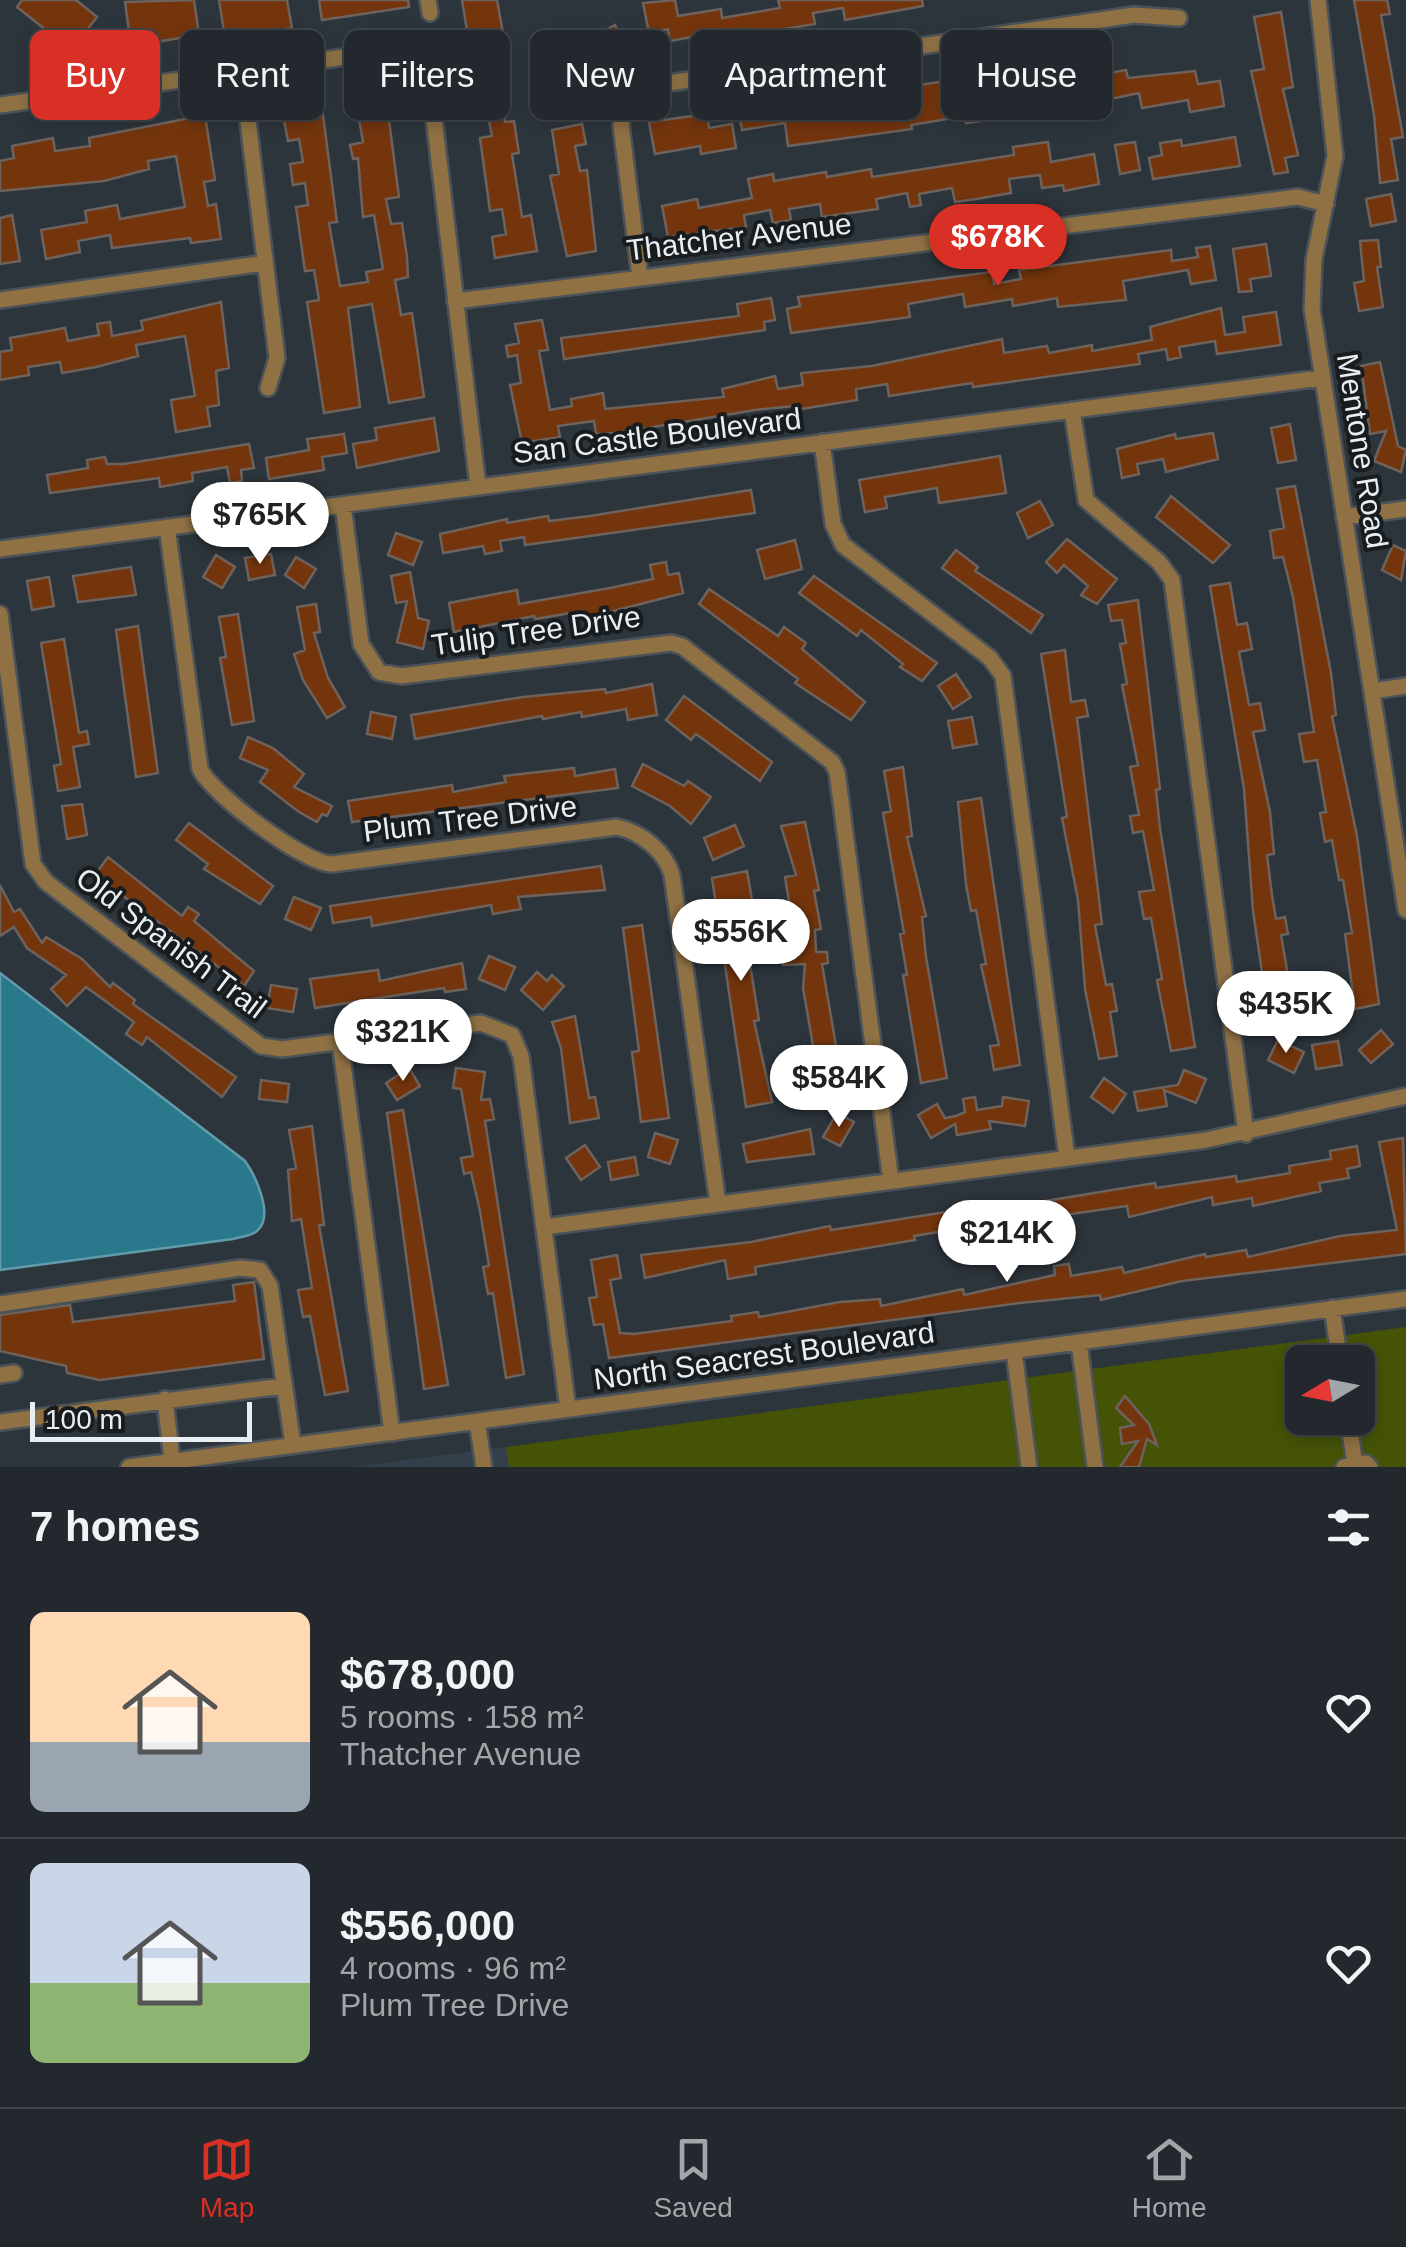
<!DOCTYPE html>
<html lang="en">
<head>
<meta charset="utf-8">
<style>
  body { margin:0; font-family:Arial,sans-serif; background:#2a3035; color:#f1f3f6; height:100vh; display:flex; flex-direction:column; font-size:38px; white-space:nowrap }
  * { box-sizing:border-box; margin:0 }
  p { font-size:32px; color:#a2a6aa }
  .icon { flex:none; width:55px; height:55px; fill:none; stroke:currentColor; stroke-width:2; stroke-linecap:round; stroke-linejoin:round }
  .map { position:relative; height:1467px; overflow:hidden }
  .drawer { display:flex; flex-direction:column; background:#22282d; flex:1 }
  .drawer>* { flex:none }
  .top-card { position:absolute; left:30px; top:30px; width:1348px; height:90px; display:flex; gap:20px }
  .needle { width:65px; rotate:260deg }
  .fabs { position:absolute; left:1285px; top:1345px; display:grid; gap:20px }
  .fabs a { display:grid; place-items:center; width:90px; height:90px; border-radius:15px; background:#22282d; box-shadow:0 5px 15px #0003,0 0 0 2px #3f4449; font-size:50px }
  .scale { position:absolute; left:30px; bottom:25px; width:222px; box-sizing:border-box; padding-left:10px; border:5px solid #e8eef2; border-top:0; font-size:28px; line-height:35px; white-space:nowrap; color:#e8eef2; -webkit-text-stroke:8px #181c1f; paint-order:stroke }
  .price { position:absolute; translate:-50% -85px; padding:0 22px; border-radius:35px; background:#fff; color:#222; font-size:32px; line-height:65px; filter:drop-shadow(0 2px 5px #0008) }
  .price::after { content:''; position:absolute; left:50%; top:60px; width:30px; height:22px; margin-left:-15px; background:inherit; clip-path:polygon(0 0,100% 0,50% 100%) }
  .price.current { background:#d93025; color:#fff }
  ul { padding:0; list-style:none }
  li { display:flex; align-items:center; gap:30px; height:250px; padding:0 30px }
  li+li { border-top:2px solid #3f4449 }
  li span { display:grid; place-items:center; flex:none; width:280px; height:200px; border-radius:15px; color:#555 }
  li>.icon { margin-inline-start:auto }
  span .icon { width:120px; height:120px; fill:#fffc; stroke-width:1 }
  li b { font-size:42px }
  h2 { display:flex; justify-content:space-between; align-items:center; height:120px; padding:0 30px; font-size:42px }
  .tag { padding:0 35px; border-radius:15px; background:#22282d; box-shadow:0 5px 15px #0003,0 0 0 2px #3f4449; font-size:35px; line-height:90px }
  .tag.current { background:#d93025; color:#fff }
  .dock { display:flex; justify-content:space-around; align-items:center; height:140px; border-top:2px solid #3f4449; background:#22282d; font-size:28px; color:#a2a6aa }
  .dock a { display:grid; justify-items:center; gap:5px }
  .dock .current { color:#d93025 }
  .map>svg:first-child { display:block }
  .built { fill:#33404b }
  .green { fill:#455307; fill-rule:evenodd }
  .water { fill:#29788c; stroke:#629bab; stroke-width:2.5 }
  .building { fill:#74350d; stroke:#6d625c; stroke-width:2.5 }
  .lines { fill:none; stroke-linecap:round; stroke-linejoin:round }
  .minor-casing { stroke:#4b5359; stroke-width:20 }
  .minor { stroke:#8f7144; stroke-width:15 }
  .labels { text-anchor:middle; stroke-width:8; stroke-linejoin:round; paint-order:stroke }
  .street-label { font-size:30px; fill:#e8eef2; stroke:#181c1f }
</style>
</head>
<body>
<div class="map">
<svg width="1406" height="1467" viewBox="0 0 1406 1467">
  <rect width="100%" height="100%" fill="#2d353c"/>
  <path class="built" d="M506 1447 509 1467H353Z"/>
  <path class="green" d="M1406 1327V1467H509L506 1447ZM1302 1362H1358V1418H1302Z"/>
  <path class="water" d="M0 973 245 1161C255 1175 275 1216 257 1231 251 1236 240 1237 233 1239L0 1270Z"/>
  <path class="building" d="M22 0H76L97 17 71 50 17 7Z
    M194 0 199 35 131 46 125 2Z
    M219 0H287L292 28 225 38Z
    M319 0H408L409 7 322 20Z
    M462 0H497L507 55 484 59 480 34 468 36Z
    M675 0 678 16 721 9 722 18 780 8 778 0H922L923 6 845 20 843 8 813 13 815 24 737 37 736 29 670 41 668 29 649 33 643 3Z
    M1354 0H1387L1390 14 1381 15 1403 137 1391 139 1398 180 1380 183 1374 115Z
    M1281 12 1293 87 1283 89 1298 155 1285 158 1288 172 1274 174 1251 71 1264 69 1254 17Z
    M615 25 629 52 608 63 594 36Z
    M1101 60 1104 74 1126 70 1128 78 1195 71 1198 84 1220 81 1224 106 1190 112 1188 100 1142 108 1139 93 1053 111 966 123 965 116 911 125 912 129 788 146 785 123 742 130 738 109 794 101 796 114 828 109 826 97 838 95 840 108 872 103 870 91 882 89 884 102 915 97 913 86 970 77 972 91 1005 85 1003 73 1016 71 1018 85 1047 80 1045 67 1057 65 1060 78 1091 73 1089 62Z
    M546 63 582 67 581 112 541 108Z
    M495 68 505 122 514 121 519 153 512 154 522 217 531 215 537 251 495 258 492 237 506 234 502 209 490 211 480 138 492 136 487 110 479 112 472 72Z
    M385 90 399 197 386 199 391 224 402 223 407 257 408 277 395 280 401 315 412 313 424 397 389 403 372 304 348 308 360 407 324 413 307 302 319 300 314 270 305 271 296 207 308 205 305 183 293 185 290 164 303 162 299 139 288 141 284 120 297 117 294 104 321 100 337 222 329 223 340 286 368 282 366 272 383 269 374 215 363 217 358 158 353 159 350 145 363 142 355 95Z
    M707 114 709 128 732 124 736 148 701 154 700 146 655 154 649 122Z
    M205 115 215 180 204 182 208 206 216 204 221 239 191 243 190 238 112 248 110 235 78 241 80 252 46 259 41 230 87 222 85 211 117 205 120 219 185 207 176 156 148 161 149 169 104 181 0 191V161L14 158 12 146 53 138 55 151 90 146 89 138Z
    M582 124 586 144 575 146 580 171 587 170 596 251 567 256 550 176 559 174 552 130Z
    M1235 137 1240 166 1153 179 1149 158 1162 155 1160 143 1181 140 1182 146Z
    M1048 142 1051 162 1094 154 1099 184 1064 191 1063 185 1042 188 1040 175 1009 179 1011 193 976 199 955 202 952 188 919 194 921 205 910 207 907 193 876 199 878 209 822 217 820 204 789 209 791 220 773 223 770 210 744 215 746 227 668 237 662 206 697 199 699 208 752 198 748 179 773 174 774 181 826 172 827 177 871 169 872 177 1014 155 1013 147Z
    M1135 142 1140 170 1120 174 1115 145Z
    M1391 194 1396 221 1371 226 1366 199Z
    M12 215 20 261 0 264V218Z
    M1378 240 1381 267H1377L1383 307 1359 311 1354 283 1364 281 1360 241Z
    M1266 244 1271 276 1250 279 1252 291 1239 292 1233 249Z
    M1210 246 1216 280 1191 284 1188 270 1123 281 1126 300 1058 307 1057 298 1013 306 1012 299 965 307 963 294 908 304 910 317 791 333 787 309 800 306 798 297 992 272 994 284 1021 279 1019 270 1171 250 1172 261 1198 257 1196 248Z
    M771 298 775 320 764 322 765 330 564 359 561 338 739 316 737 304Z
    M221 302 229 368 216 371 219 405 207 407 210 426 176 432 171 400 195 396 185 336 136 345 138 356 96 367 62 373 60 362 28 367 29 375 0 380V352L12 350 10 338 65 328 68 341 99 335 97 324 110 322 112 336 143 330 141 321Z
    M1221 308 1225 335 1245 332 1243 317 1276 312 1281 345 1217 354 1215 341 1179 347 1181 357 1168 360 1166 349 1138 354 1140 364 973 387 972 383 889 396 887 384 856 389 857 400 795 410 794 406 755 410 617 433 596 434 594 421 558 426 560 437 522 443 510 385 521 383 517 355 508 357 506 346 519 343 515 324 542 320 548 350 539 351 550 410 572 406 571 399 603 393 605 409 724 397 722 389 775 376 778 389 803 385 801 373 872 366 1002 339 1004 353 1047 346 1049 353 1092 345V351L1152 340 1150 327Z
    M1380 362 1398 446 1406 450 1401 472 1374 461 1386 431 1370 434 1361 366Z
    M434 418 439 451 357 468 353 444 377 440 375 428Z
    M1290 424 1296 460 1278 463 1271 428Z
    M1213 433 1218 459 1166 472 1163 459 1137 464 1139 474 1122 478 1117 449 1175 434 1176 439Z
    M344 434 347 453 322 457 324 470 269 479 266 458 309 450 307 439Z
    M249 444 254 468 241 470 242 481 230 483 227 467 192 473 193 481 160 487 159 478 50 493 47 475 88 468 87 460 105 457 107 464H124Z
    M1000 456 1006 493 939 503 937 488 885 497 887 508 865 512 859 480Z
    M1295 486 1331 673 1336 715 1332 716 1357 836 1379 1004 1355 1009 1345 934 1352 933 1343 880H1339L1332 840 1325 842 1320 813 1326 812 1317 760 1304 762 1299 734 1314 732 1293 597 1283 557 1274 558 1270 531 1284 528 1277 489Z
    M751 490 755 513 525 545 524 537 500 541 502 551 485 554 483 546 443 553 440 534 507 519V523L548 516 549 521 590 516Z
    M1171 496 1230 545 1213 563 1156 517Z
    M1040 501 1053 525 1028 538 1017 513Z
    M396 533 422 542 413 565 388 555Z
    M1067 539 1117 579 1097 604 1081 595 1088 586 1064 565 1057 573 1046 562Z
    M795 540 802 569 765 579 757 550Z
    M1393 545 1406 551 1401 580 1382 570Z
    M956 550 978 567 975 571 1043 615 1031 633 942 568Z
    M271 554 275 575 249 580 245 558Z
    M216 555 235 567 222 588 203 577Z
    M296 557 316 569 304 588 285 575Z
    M666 562 668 575 679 573 683 593 583 619 582 611 535 619 534 616 454 632 449 603 517 590 519 604 610 588 653 579 650 565Z
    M131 567 136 595 78 602 73 576Z
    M410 572 418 618 429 621 423 649 397 642 407 601 396 603 391 576Z
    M814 576 937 663 922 681 900 667 903 664 861 630 857 636 799 593Z
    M49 577 54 606 32 610 27 581Z
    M1230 583 1237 625 1247 623 1252 649 1239 652 1249 705 1260 703 1265 730 1253 732 1270 812 1274 854 1267 855 1272 895 1276 919 1285 917 1288 934 1281 935 1295 1016 1269 1020 1253 911 1244 789 1210 586Z
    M709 589 778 636 784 627 806 643 802 649 865 702 851 720 795 683 798 679 699 604Z
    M1138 600 1160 789 1156 790 1160 828 1195 1047 1171 1051 1157 980 1162 979 1151 918 1144 919 1139 892 1154 890 1143 831 1133 833 1130 816 1139 815 1130 767 1138 765 1122 685 1127 684 1120 644 1126 643 1122 620 1111 621 1108 605Z
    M316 604 320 632 314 633 328 678 345 707 327 718 303 680 294 654 305 650 297 607Z
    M238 614 254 721 232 725 220 658 226 657 219 617Z
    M138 626 158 773 136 777 116 630Z
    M64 639 79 733 87 731 89 744 73 747 80 787 58 791 54 766 61 764 41 643Z
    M1065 650 1071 702 1085 700 1088 716 1077 718 1102 924 1095 925 1106 985 1112 984 1117 1011 1110 1012 1117 1056 1099 1059 1085 989 1078 900 1062 818 1067 817 1041 654Z
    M956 674 971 697 953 709 938 686Z
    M652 684 657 715 628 720 626 709 582 717 581 712 543 719 542 716 415 739 411 715 523 697 605 689 606 693Z
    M684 696 772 762 760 781 696 734 691 740 666 720Z
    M371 712 396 717 392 739 367 734Z
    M972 717 977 744 953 748 948 721Z
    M248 737 273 748 304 774 294 787 332 806 327 816 322 814 317 822 299 812 260 782 268 770 240 758Z
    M643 764 684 786 688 781 711 797 691 824 670 806 632 786Z
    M903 767 912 836 907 837 926 916 922 917 926 957 947 1078 921 1083 903 975H907L900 934 904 933 883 813 891 811 884 771Z
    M574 768 575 776 615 769 618 788 352 822 348 801 452 785 453 792 506 782 504 776Z
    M981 798 1020 1065 994 1070 990 1046 999 1045 981 965 986 964 976 910 971 911 966 884 958 802Z
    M82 804 87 835 67 839 62 806Z
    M805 822 819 890 814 891 821 929 815 930 816 952H827L828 963 822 964 843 1087V1092L826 1095H821L810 1028 803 988 805 964 783 965 782 945 796 944 785 877 796 875 781 826Z
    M189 823 273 886 260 904 204 869 208 864 176 840Z
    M735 825 744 846 713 860 704 838Z
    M108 857 182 916 188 907 199 914 194 921 254 971 244 986 95 875Z
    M601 866 605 890 518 897 521 909 493 914 491 905 372 926 371 917 333 923 330 906Z
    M747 871 752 900 740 902 759 1020 754 1021 772 1102 746 1107 712 878Z
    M0 885 14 912 20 909 42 943 46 937 82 959 110 987 113 983 135 1000 133 1004 236 1077 222 1097 147 1037 142 1045 126 1034 134 1022 86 987 67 1006 51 989 66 975 27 948 14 927 0 936Z
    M294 897 321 908 311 930 285 919Z
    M642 925 669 1118 641 1122 632 1052 639 1051 623 928Z
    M489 956 515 967 505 990 479 979Z
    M462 963 466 989 445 992 444 988 315 1008 310 979 378 970 380 981Z
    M537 972 547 981 552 975 564 986 543 1010 521 990Z
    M271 985 297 989 293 1012 267 1008Z
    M575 1016 589 1098 595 1097 599 1118 570 1123 561 1048 552 1022Z
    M1381 1030 1393 1044 1371 1063 1359 1050Z
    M1278 1040 1304 1052 1294 1073 1268 1060Z
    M1338 1041 1342 1065 1316 1069 1312 1045Z
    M409 1068 420 1086 397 1100 386 1083Z
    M456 1068 485 1072 481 1100 490 1099 494 1119 485 1121 524 1374 506 1378 493 1293 488 1294 483 1267 489 1266 480 1211 471 1172 464 1174 461 1158 473 1156 461 1089 453 1088Z
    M1184 1070 1206 1079 1196 1103 1164 1090 1167 1106 1138 1111 1134 1092 1178 1085Z
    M1104 1078 1126 1094 1113 1113 1091 1097Z
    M261 1080 289 1084 287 1102 259 1099Z
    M975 1097 977 1110 1002 1106 1003 1097 1029 1101 1025 1126 989 1121 991 1129 957 1135 955 1124 931 1138 918 1115 937 1104 945 1118 956 1116 965 1112 963 1099Z
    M403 1110 448 1385 424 1389 387 1113Z
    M837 1113 854 1122 840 1146 823 1137Z
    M312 1126 324 1225H319L348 1391 325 1395 310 1316 303 1317 298 1290 312 1288 301 1219 292 1221 288 1170 296 1168 289 1130Z
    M810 1129 814 1154 747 1162 743 1144Z
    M655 1133 678 1140 670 1164 648 1157Z
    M1403 1138 1406 1254 1182 1281 1101 1300 1100 1295 1020 1303 609 1358 603 1324 594 1325 589 1298 597 1297 591 1260 617 1255 621 1278 610 1280 620 1333 634 1334 732 1321 731 1316 758 1312 759 1317 840 1302 880 1299 881 1306 963 1289 964 1295 1055 1275 1054 1266 1069 1264 1071 1276 1122 1267 1124 1273 1205 1254 1206 1257 1246 1250 1248 1257 1340 1236 1397 1230 1379 1142Z
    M585 1145 600 1167 581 1180 566 1158Z
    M1357 1146 1360 1166 1347 1169 1349 1178 1319 1183 1321 1191 1253 1206 1252 1198 1213 1205 1212 1197 1129 1217 1127 1206 1064 1215 1066 1226 1051 1228 1049 1218 969 1235 968 1227 914 1236 915 1240 755 1267 756 1274 728 1279 725 1260 645 1278 641 1255 751 1242 830 1226 831 1230 952 1211 991 1206V1210L1155 1183 1156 1188 1236 1176 1237 1182 1290 1173 1289 1166 1331 1159 1330 1151Z
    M635 1157 638 1175 611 1180 608 1162Z
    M254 1282 264 1359 100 1380 67 1373 66 1366 0 1351V1315L70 1305 73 1322 235 1301 233 1285Z
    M1125 1396 1149 1424 1157 1445 1147 1439 1139 1467H1120L1138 1441 1122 1444 1120 1428 1134 1425 1116 1408Z"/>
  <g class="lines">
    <defs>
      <path id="minor" d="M428 0 430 13
        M1318 0 1335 156 1314 259 1312 309 1406 910
        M242 72 277 358 268 388
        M0 105 388 51C410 52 421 55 429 77L478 487
        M640 277 621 125 625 103 641 87 1134 15 1179 18
        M0 300 265 263
        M455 301 1298 197 1326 204
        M1072 410 1086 500 1159 562 1172 580 1246 1134
        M822 442 833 524 843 545 990 658 1003 676 1067 1158
        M343 505 361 644 379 672 401 676 671 643 682 646 832 762 837 772 891 1181
        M1344 517 1406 509
        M167 527 200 769C212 794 304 864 332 864L617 827C641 832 665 851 672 875L718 1204
        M0 549 1321 378
        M0 614 33 864 46 882 261 1046 282 1049 481 1023 512 1035 521 1056 568 1409
        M1373 691 1406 686
        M340 1042 392 1433
        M544 1227 1206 1140 1406 1096
        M0 1304 240 1268 260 1270 270 1286 293 1445
        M1332 1308 1340 1362
        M1079 1342 1095 1467
        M1014 1351 1029 1467
        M0 1375 14 1373
        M165 1399 172 1461
        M1348 1418 1355 1465
        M477 1421 484 1467
        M0 1422 283 1386
        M129 1467 1406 1299
        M1344 1467 1366 1463 1370 1467"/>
    </defs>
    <use href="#minor" class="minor-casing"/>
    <use href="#minor" class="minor"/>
  </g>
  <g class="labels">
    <g class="street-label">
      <text transform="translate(739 237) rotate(-7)" y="10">Thatcher Avenue</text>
      <text transform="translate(657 436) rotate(-7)" y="10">San Castle Boulevard</text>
      <text transform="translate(1362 451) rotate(81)" y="10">Mentone Road</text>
      <text transform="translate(536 631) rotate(-8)" y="10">Tulip Tree Drive</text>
      <text transform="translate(470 819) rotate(-7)" y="10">Plum Tree Drive</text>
      <text transform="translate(171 943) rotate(37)" y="10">Old Spanish Trail</text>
      <text transform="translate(764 1356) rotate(-8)" y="10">North Seacrest Boulevard</text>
    </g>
  </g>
</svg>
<div class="fabs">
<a><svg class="needle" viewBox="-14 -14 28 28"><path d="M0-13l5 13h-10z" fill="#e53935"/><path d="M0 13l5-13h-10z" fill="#a2a6aa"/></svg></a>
</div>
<div class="scale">100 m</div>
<b class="price current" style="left:998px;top:289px">$678K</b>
<b class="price" style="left:260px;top:567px">$765K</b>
<b class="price" style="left:741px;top:984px">$556K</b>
<b class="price" style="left:1286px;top:1056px">$435K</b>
<b class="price" style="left:403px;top:1084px">$321K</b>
<b class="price" style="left:839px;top:1130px">$584K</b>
<b class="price" style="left:1007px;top:1285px">$214K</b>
<div class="top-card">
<a class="tag current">Buy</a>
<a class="tag">Rent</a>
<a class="tag">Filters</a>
<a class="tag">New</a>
<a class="tag">Apartment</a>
<a class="tag">House</a>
</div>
</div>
<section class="drawer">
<h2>7 homes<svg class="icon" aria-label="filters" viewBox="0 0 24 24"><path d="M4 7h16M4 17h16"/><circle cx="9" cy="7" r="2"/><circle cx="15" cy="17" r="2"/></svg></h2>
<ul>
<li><span style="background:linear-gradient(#ffd9b3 65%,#9aa5b1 0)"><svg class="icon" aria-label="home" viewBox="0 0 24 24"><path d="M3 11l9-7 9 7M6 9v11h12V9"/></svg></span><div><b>$678,000</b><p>5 rooms · 158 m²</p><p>Thatcher Avenue</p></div><svg class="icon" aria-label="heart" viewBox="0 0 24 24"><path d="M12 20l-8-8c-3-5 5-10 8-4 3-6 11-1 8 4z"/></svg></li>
<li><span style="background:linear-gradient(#c9d6e8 60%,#8fb573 0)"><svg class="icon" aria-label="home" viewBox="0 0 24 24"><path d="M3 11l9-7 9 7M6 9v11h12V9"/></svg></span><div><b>$556,000</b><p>4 rooms · 96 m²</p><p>Plum Tree Drive</p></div><svg class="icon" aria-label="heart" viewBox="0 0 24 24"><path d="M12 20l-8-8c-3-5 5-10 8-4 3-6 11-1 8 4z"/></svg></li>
</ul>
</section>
<nav class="dock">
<a class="current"><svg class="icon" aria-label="map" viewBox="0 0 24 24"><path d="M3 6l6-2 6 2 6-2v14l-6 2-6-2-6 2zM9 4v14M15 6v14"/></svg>Map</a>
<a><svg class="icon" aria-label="saved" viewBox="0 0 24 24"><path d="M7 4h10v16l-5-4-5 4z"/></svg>Saved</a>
<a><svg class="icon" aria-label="home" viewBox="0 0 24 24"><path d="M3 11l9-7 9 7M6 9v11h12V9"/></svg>Home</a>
</nav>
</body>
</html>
